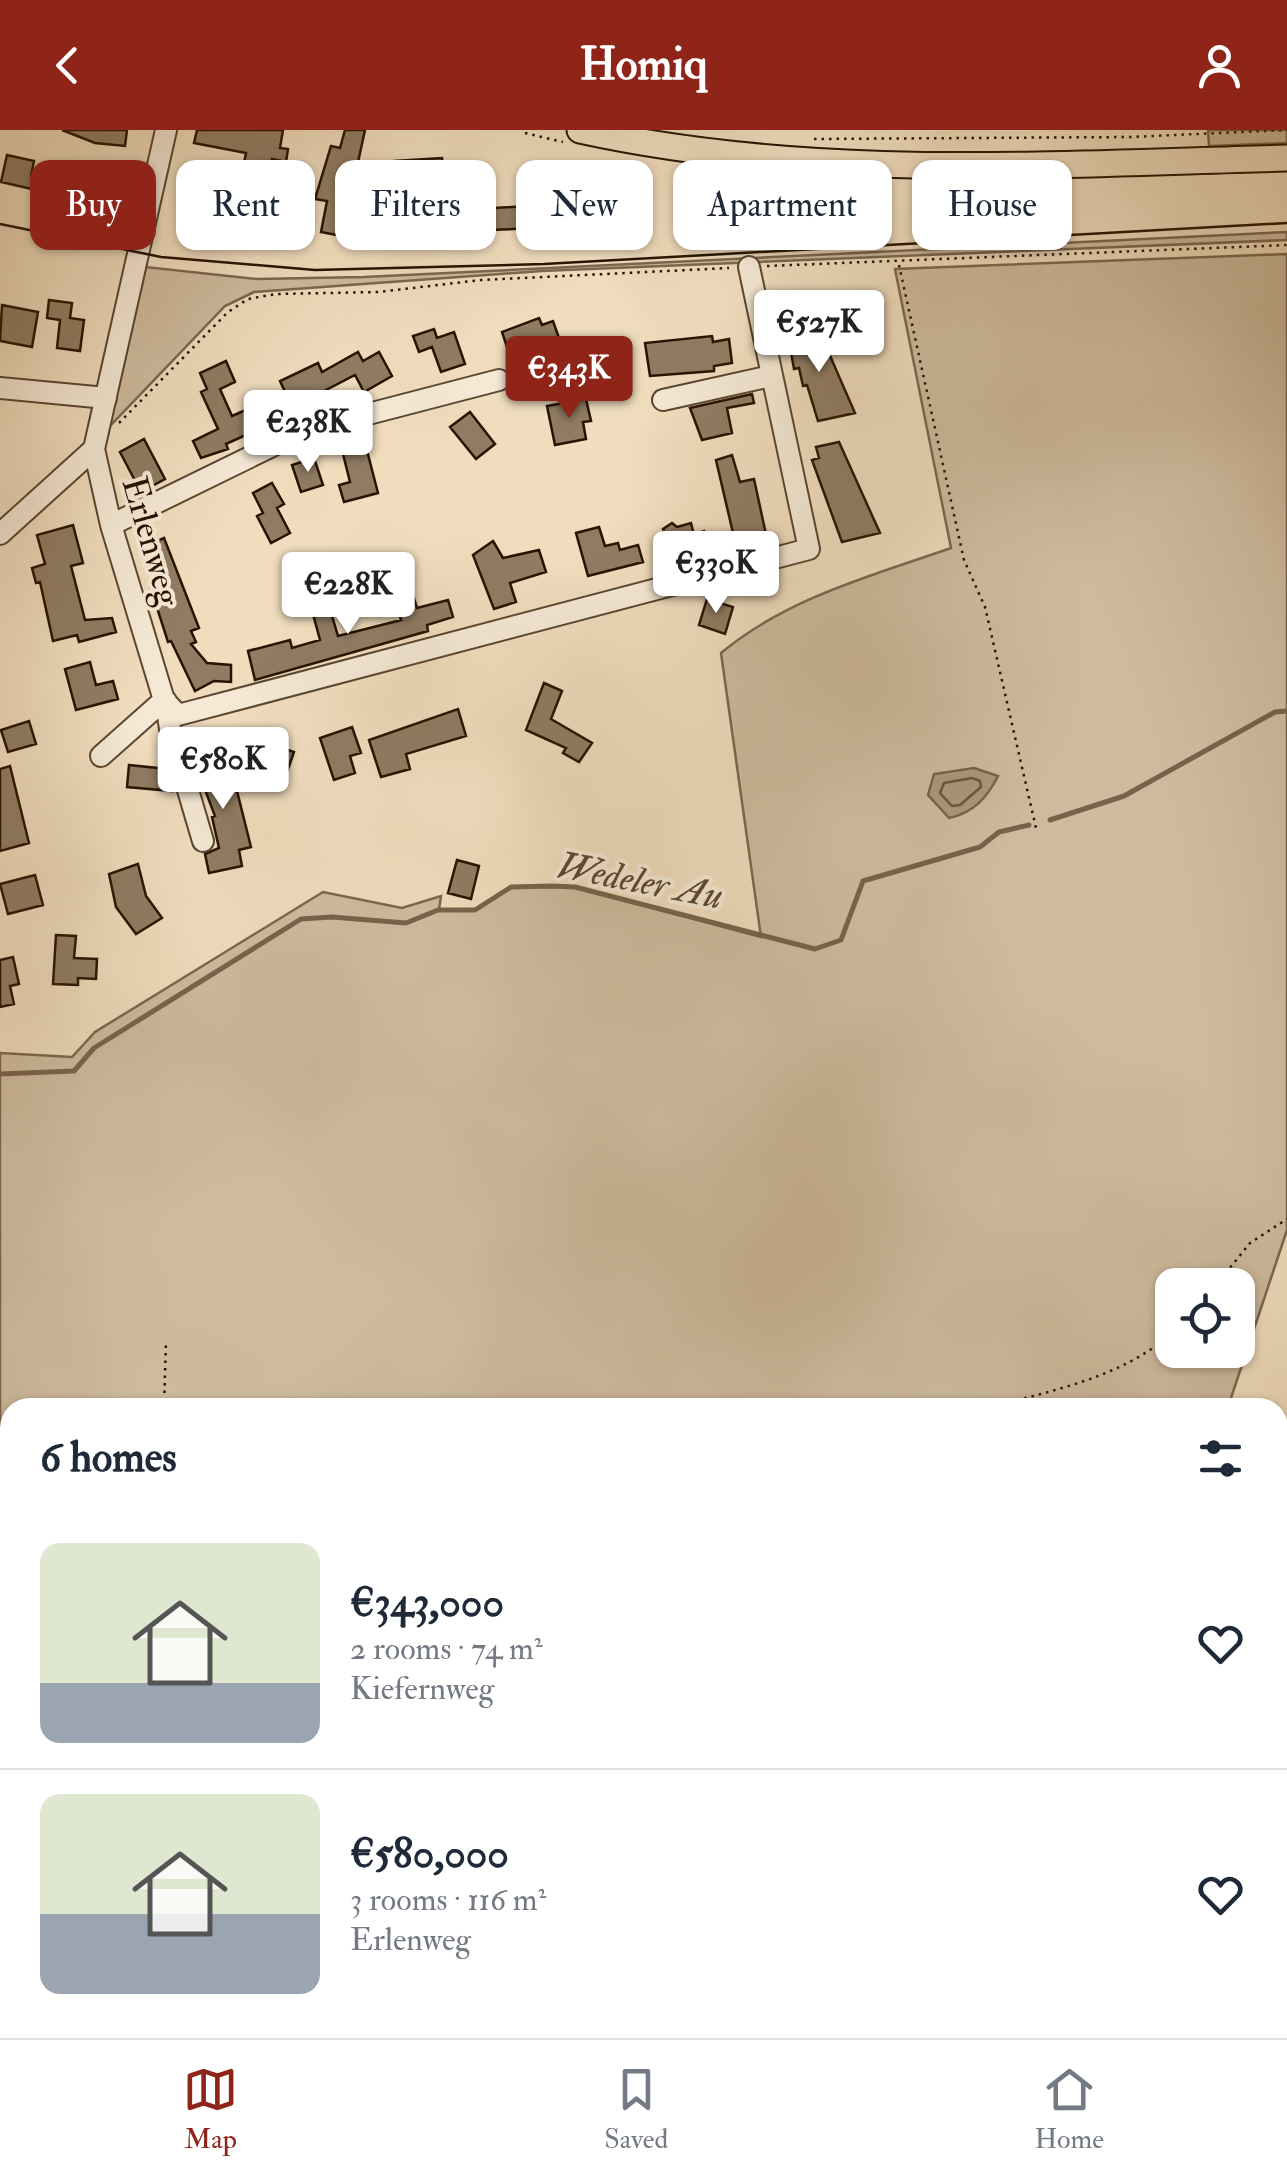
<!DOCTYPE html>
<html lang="en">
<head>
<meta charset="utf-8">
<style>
  body { margin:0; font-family:"IM FELL Double Pica",serif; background:#f2f2f3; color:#1f2937; height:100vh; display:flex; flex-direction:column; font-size:38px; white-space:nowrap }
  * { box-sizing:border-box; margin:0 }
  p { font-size:32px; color:#747a83 }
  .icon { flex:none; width:55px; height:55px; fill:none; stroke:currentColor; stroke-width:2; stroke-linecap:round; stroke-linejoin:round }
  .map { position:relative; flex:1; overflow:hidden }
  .panel { position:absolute; left:0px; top:1268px; width:1288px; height:642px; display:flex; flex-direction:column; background:#fff; border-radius:30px 30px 0 0; box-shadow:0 2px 8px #0004 }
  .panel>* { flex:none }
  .banner { position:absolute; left:30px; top:30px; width:1228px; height:90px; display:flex; gap:20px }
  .buttons { position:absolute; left:1155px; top:1138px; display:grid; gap:20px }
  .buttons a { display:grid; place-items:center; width:100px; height:100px; border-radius:20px; background:#fff; box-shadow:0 2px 8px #0004; font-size:50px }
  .price { position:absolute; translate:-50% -85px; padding:0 22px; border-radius:10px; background:#fff; color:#222; font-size:32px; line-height:65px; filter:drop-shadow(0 2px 5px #0008) }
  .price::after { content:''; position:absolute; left:50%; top:60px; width:30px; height:22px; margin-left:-15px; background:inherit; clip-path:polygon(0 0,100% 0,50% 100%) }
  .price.active { background:#8f2418; color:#fff }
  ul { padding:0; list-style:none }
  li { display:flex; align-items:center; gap:30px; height:250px; padding:0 40px }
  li+li { border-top:2px solid #e0e1e3 }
  li span { display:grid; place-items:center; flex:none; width:280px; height:200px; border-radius:20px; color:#555 }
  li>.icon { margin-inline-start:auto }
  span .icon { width:120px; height:120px; fill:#fffc; stroke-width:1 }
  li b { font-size:42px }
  h2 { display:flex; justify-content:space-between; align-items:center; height:120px; padding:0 40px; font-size:42px }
  .tag { padding:0 35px; border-radius:20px; background:#fff; box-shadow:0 2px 8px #0004; font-size:35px; line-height:90px }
  .tag.active { background:#8f2418; color:#fff }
  header { display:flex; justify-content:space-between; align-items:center; height:130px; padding:0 40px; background:#8f2418; color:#fff; font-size:45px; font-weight:700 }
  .tab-bar { display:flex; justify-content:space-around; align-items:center; height:140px; border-top:2px solid #e0e1e3; background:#fff; font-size:28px; color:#747a83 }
  .tab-bar a { display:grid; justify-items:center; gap:5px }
  .tab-bar .active { color:#8f2418 }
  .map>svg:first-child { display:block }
  .green { fill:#cebb9e; stroke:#7b674f; stroke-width:2.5; fill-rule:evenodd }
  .water { fill:#ac987d; stroke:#77634b; stroke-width:2.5 }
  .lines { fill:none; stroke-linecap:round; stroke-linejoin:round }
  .shore { stroke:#6a563e; stroke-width:2.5 }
  .stream { stroke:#77634b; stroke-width:5 }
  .building { fill:#907c63; stroke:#281300; stroke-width:2.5 }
  .minor-casing { stroke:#5a4630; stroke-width:24 }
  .major-casing { stroke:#281300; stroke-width:29 }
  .path { stroke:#281300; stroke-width:2.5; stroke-dasharray:2.5 5; stroke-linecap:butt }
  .minor { stroke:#f5e9d5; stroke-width:20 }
  .major { stroke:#f0ddbe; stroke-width:25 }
  .tram { stroke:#281300; stroke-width:2.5 }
  .labels { text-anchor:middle; stroke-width:8; stroke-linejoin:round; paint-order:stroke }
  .street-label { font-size:35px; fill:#281300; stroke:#f5e9d5 }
  .water-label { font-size:38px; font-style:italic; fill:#5d4832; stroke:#f5e9d5 }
</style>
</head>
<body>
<header><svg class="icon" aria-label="back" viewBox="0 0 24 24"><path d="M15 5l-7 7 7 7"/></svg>Homiq<svg class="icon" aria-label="person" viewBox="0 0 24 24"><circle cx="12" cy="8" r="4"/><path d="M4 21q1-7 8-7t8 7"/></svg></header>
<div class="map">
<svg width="1287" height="1908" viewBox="0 0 1287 1908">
  <rect width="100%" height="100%" fill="#f0ddbe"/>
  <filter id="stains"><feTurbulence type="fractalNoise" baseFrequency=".002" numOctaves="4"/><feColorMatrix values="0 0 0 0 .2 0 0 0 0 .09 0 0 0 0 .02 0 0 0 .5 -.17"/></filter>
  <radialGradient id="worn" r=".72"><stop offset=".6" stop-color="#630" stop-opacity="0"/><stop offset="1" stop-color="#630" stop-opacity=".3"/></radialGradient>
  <path class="green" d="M1208 0H1287V13L1209 16Z
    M1287 102V110L542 141 254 162 225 176 109 297 146 137 257 149 364 147Z
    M1287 124V1100L1228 1277 10 1278V1900H1278V1587L1287 1586V1908H0V923L72 927 95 902 323 762 402 778 441 766 439 780 475 779 511 757H575L761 807 721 523C787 468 871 446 951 418L895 139ZM1172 1155H1238V1220H1172Z"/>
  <path class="water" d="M974 638 998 646C987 668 973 683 949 688L928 665 934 644Z"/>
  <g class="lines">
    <path class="shore" d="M972 648 980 651 981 657 960 675 952 676 940 663 944 653Z"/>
    <path class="stream" d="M1050 690 1124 666 1275 582 1287 581
      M0 944 74 941 94 918 301 789 332 787 406 793 438 780H475L511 757 552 756 575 757 815 819 841 810 863 751 980 717 999 702 1029 695"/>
  </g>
  <path class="building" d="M62 0H127L125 16 95 13Z
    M197 0H283L280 18 288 19 286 32 272 29 269 43 243 38 246 23 194 13Z
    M345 0H365L342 106 321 102 327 71 315 69 331 16 340 18Z
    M7 25 34 31 31 46 52 51 49 63 1 52Z
    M442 28 443 40 489 37 494 78 559 74 560 97 490 100 491 109 384 113 382 63 397 64 395 31Z
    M67 54 119 61 116 80 62 70Z
    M213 59 284 70 280 97 209 87Z
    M49 170 72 173 70 188 84 190 80 221 57 218 60 190 47 188Z
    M2 175 38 182 32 217 0 211Z
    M539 188 542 195 553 191 559 208 548 212 562 249 532 260 518 223 510 226 502 202Z
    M817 196 855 283 818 291 807 255 803 256 799 238 794 239 789 211 795 210 793 201Z
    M434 199 437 208 454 202 465 234 441 242 432 217 419 222 413 206Z
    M712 206 713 212 729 209 732 233 714 236V241L650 246 645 213Z
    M358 222 363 231 379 222 392 246 364 262 355 245 305 271 309 279 296 285 280 251 318 233 322 242Z
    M226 231 235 252 220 259 232 286 248 279 257 300 226 314 228 319 201 328 193 311 218 299 201 262 207 259 200 243Z
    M752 264 754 273 727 278 732 303 702 310 690 278Z
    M586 269 591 291 583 292 586 309 555 315 547 276Z
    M470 282 495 314 476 329 450 297Z
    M144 309 165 349 141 362 120 322Z
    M364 309 378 363 344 372 339 355 350 352 341 316Z
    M839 312 880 403 842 412 812 330 819 328 816 317Z
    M732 325 740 352 754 349 767 409 736 416 716 330Z
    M314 328 323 355 301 362 292 335Z
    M272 353 284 374 277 378 290 403 271 413 257 386 263 383 253 363Z
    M672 393 677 397 691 393 694 405 704 401 713 423 685 436 664 437 662 422 670 420 663 399Z
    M73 395 83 433 71 436 85 490 112 488 116 502 79 512 77 505 53 511 40 452 36 453 32 438 45 434 37 405Z
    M599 397 605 416 618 413 620 420 638 415 643 432 588 446 576 403Z
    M164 408 199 498 191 501 196 512 191 514 207 533 231 535V552L214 551 195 561 171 511 168 512 150 456 159 452 144 417Z
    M493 411 503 428 539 420 546 442 510 453 516 472 494 479 473 425Z
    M410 456 417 478 448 470 453 487 427 495 428 501 255 550 248 521 290 510 292 518 320 510 313 484 330 479 338 506 401 490 392 461Z
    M707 469 733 477 725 504 699 495Z
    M90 532 96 555 113 551 118 569 76 580 65 539Z
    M544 553 562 561 551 589 592 613 579 632 563 623 566 618 526 600Z
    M458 579 466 606 406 624 410 639 381 647 369 610Z
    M29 591 36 614 8 622 1 600Z
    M352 597 361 623 350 626 355 643 334 650 320 608Z
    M262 611 294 622 286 645 252 639Z
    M227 621 251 717 239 720 242 736 209 743 205 724 219 718 212 687 215 686 193 628Z
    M129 635 167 639 172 661 127 657Z
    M10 636 29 713 0 721V639Z
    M457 730 479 736 471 769 448 763Z
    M138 734 146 766 162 788 136 804 116 777 109 744Z
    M35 745 43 775 8 784 0 754Z
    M56 805 76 806 74 828 97 829 96 849 78 848V855L53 854Z
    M13 827 19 854 10 856 14 874 0 877V830Z"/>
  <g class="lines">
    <defs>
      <path id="minor" d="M166 0 94 319 111 395 164 570 178 585 809 419 749 137
        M0 258 106 268
        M663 270 771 246
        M111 395 303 301 499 250
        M0 404 94 319
        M166 571 170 599 203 711
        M101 626 164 570
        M1278 1460 1287 1461"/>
      <path id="major" d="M580 0C812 51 1052 34 1287 28"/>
    </defs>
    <use href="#minor" class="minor-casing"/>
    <use href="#major" class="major-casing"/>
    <path class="path" d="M525 3 563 12
      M814 9 1130 7 1287 0
      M899 135 964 430 985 477 1036 698
      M767 136 1287 115
      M119 293 228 182 248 169 276 164 378 162 481 150 729 138
      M1216 1155 1250 1113 1287 1089
      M164 1278 166 1211
      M988 1278C1049 1261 1126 1247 1172 1202
      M0 1339 10 1344
      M0 1425H10
      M0 1594 10 1596
      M1278 1645H1287
      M0 1700H10
      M1278 1757H1287
      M926 1900 936 1908
      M1023 1900 1024 1908
      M1181 1900 1196 1908
      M246 1908 251 1900
      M867 1908 873 1900
      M994 1908 1000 1900"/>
    <use href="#minor" class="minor"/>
    <use href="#major" class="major"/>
    <path class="tram" d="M0 94 161 127 315 140 544 134 1287 93"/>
  </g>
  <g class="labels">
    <g class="street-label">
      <text transform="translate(152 411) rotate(74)" y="12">Erlenweg</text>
    </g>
    <g class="water-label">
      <text transform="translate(640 750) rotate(11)" y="13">Wedeler Au</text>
    </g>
  </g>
  <rect width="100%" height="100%" filter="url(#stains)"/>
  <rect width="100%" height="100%" fill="url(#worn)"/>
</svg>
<div class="buttons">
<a><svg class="icon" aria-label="locate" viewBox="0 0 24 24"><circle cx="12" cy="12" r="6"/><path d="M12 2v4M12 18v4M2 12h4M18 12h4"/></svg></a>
</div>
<b class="price" style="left:819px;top:245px">€527K</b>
<b class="price active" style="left:569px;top:291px">€343K</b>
<b class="price" style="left:308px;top:345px">€238K</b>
<b class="price" style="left:716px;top:486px">€330K</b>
<b class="price" style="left:348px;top:507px">€228K</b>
<b class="price" style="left:223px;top:682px">€580K</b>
<div class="banner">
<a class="tag active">Buy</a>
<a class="tag">Rent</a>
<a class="tag">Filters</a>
<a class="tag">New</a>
<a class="tag">Apartment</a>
<a class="tag">House</a>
</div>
<section class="panel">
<h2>6 homes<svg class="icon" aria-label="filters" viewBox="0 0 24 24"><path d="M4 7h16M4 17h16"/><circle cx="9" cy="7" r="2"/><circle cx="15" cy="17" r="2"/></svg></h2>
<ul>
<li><span style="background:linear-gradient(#dfe7d0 70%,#9aa5b1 0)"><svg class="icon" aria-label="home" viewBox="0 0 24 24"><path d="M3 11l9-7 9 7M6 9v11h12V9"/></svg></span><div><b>€343,000</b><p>2 rooms · 74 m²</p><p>Kiefernweg</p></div><svg class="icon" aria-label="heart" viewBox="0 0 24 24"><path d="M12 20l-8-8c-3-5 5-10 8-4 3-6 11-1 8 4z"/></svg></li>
<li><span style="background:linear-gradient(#dfe7d0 60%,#9aa5b1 0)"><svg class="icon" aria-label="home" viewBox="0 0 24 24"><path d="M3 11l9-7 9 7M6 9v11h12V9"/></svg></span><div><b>€580,000</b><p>3 rooms · 116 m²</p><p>Erlenweg</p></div><svg class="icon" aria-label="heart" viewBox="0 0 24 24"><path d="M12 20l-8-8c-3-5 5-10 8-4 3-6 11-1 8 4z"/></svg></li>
</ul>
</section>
</div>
<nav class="tab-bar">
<a class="active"><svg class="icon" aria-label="map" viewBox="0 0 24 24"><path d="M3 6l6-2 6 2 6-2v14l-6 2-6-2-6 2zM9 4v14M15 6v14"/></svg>Map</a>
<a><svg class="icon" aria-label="saved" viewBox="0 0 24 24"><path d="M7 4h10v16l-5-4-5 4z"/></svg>Saved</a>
<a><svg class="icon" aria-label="home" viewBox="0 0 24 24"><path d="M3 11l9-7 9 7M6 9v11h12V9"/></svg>Home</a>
</nav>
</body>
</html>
